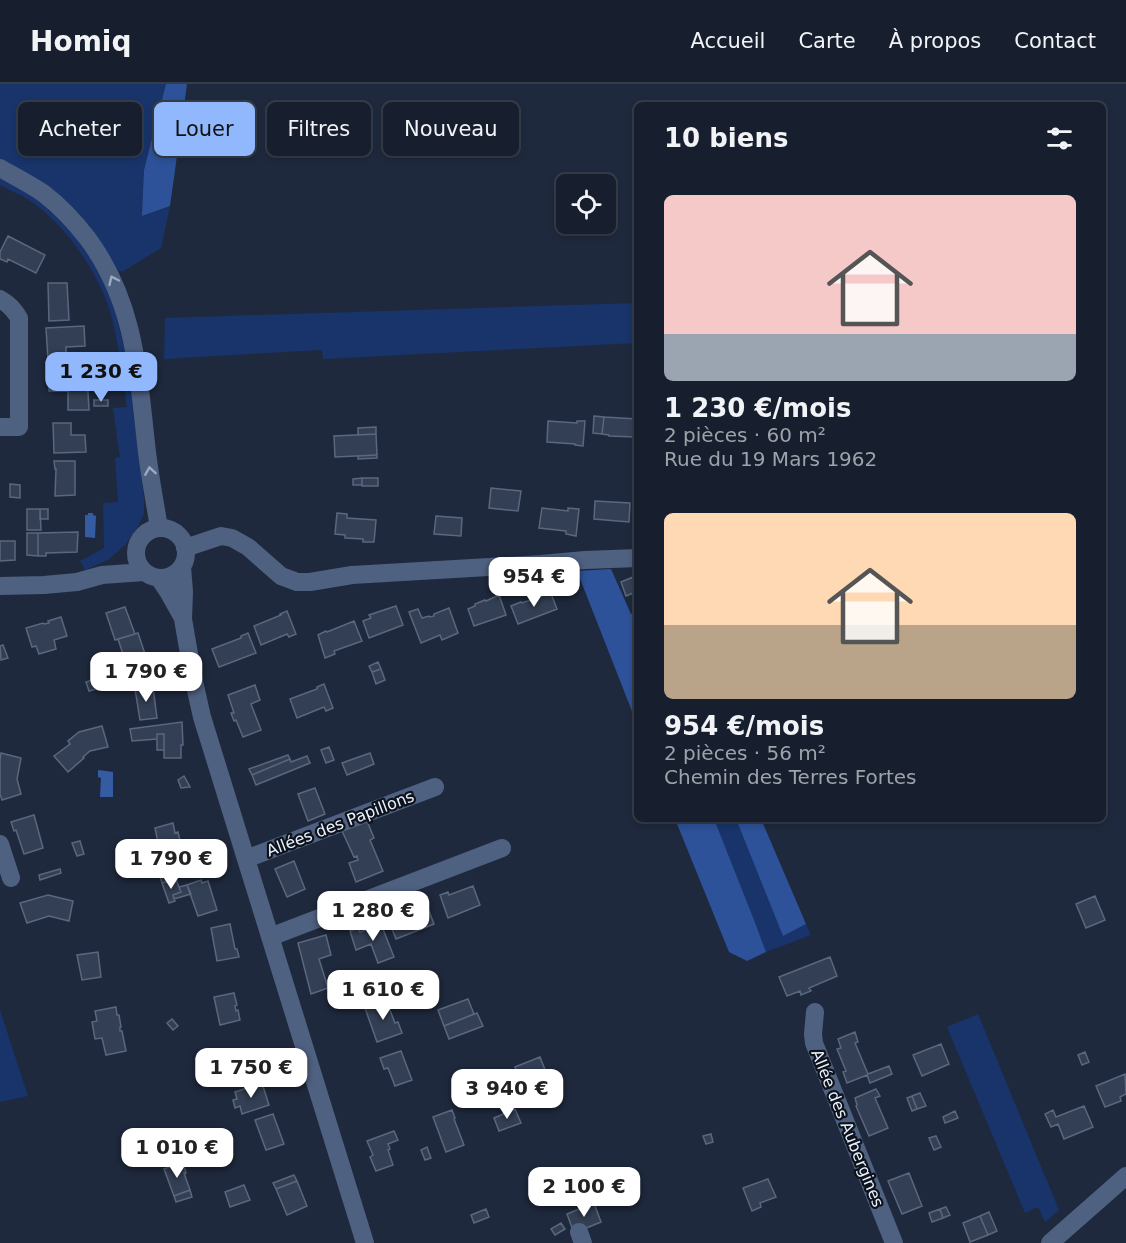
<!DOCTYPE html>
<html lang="fr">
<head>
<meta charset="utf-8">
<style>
  body { margin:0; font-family:"DejaVu Sans",sans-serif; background:#242c3a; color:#f1f3f6; height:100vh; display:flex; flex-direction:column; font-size:22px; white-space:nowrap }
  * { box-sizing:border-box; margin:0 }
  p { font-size:20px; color:#9ea2aa }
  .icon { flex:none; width:33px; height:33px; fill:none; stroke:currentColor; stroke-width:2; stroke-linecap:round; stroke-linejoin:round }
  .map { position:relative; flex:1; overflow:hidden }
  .drawer { position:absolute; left:634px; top:18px; width:472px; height:720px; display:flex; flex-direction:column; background:#171f2e; border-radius:9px; box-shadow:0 3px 9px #0003,0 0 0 2px #363d4a }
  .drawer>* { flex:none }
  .top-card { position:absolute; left:18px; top:18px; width:526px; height:54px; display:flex; gap:12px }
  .fabs { position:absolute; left:556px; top:90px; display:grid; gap:12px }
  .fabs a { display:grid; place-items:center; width:60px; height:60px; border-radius:9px; background:#171f2e; box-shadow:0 3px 9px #0003,0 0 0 2px #363d4a; font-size:30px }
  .price { position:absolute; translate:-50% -51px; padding:0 14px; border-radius:12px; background:#fff; color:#222; font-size:20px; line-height:39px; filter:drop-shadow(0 2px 3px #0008) }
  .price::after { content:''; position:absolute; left:50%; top:36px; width:18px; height:14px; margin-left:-9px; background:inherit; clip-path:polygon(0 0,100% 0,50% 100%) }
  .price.active { background:#91b8fd; color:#111 }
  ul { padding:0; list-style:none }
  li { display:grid; align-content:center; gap:12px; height:318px; padding:0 30px }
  li span { display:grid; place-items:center; height:186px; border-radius:9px; color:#555 }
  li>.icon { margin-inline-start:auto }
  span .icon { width:108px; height:108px; fill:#fffc; stroke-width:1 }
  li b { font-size:26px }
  h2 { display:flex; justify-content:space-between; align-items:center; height:72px; padding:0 30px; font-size:26px }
  .pill { padding:0 21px; border-radius:9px; background:#171f2e; box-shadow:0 3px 9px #0003,0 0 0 2px #363d4a; font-size:21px; line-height:54px }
  .pill.active { background:#91b8fd; color:#111 }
  header { display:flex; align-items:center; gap:36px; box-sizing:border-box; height:84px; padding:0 30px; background:#171f2e; border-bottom:2px solid #363d4a }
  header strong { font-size:28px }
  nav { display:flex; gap:33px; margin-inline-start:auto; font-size:21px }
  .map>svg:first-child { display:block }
  .green { fill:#18346a }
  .forest { fill:#2d5299 }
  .water { fill:#355ba3 }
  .building { fill:#333f54; stroke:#5b677e; stroke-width:1.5 }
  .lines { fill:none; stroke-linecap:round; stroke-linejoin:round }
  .street { stroke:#4f6181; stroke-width:18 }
  .oneway { stroke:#9ca9c0 }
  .labels { text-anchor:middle; stroke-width:4.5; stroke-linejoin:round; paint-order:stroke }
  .street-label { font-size:16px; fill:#e9f1ff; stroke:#0d121b }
</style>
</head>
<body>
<header>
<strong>Homiq</strong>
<nav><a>Accueil</a><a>Carte</a><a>À propos</a><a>Contact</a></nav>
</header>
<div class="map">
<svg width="1126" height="1159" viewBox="0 0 1126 1159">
  <rect width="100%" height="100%" fill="#1f293d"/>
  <path class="green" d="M0 0H166L144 86 143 132 170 122 161 164 122 188 114 183 23 89 0 75Z
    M0 93 29 108 54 129 75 152 90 173 104 195 115 227 126 271 135 329 144 415V429L139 441 125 461 108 476 85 486 80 477 104 464 103 419 118 418 115 374 120 373 113 324 127 323C123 292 119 261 111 231 100 189 65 140 29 116 20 110 9 106 0 101Z
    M637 219V259L323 275 322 266 164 275 165 234Z
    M713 735H736L783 852 806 840 811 851 766 868Z
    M0 926 28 1012 0 1018Z
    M978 930 1059 1126 1045 1138 1038 1123 1025 1129 947 943Z"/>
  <path class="forest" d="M166 0H187L170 122 142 132 144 86Z
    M611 485 631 530 637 527V640L577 487Z
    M675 735H714L754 836 766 868 747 877 729 868Z
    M736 735H761L806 840 783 852Z"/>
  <path class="water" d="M88 429H93V431L96 432 95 454 85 453V431H88Z
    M98 686 113 688V713H100L101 694 98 693Z"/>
  <path class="building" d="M8 152 45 171 36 189 8 175 7 178 0 175V168Z
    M48 199H67L69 236 49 237Z
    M84 242 85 262 66 263V274L48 275 46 244Z
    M87 291 89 326H68V307H49V293Z
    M94 316H108V322H94Z
    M594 332 604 333 602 350 593 349Z
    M604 333 637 335 636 353 609 352V351L602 350Z
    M548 337 577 339V337H585L583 362 575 361V360L547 358Z
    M53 339H71V351H85L86 368 54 369Z
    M376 343V350L358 351V344Z
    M376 350 377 371 335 373 334 352Z
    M377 371V374L358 375V372Z
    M54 377H75V411L55 412 56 385H55Z
    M362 394V401H353V395Z
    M362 394H378V402H362Z
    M10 400 20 401V414L10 413Z
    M491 404 521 407 518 427 489 424Z
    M595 417 630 419 629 438 594 435Z
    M542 424 568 427V424L579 425 576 452 566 450V447L539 444Z
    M27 425H40L41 446H27Z
    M40 425H48V435H40Z
    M337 429 347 430V434L376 436 374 458H363V455L345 454V451L335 450Z
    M436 432 462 434 461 452 434 450Z
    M78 448 77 468 46 469V472H38V449Z
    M27 449H38V472L27 471Z
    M0 457H15V476L0 477Z
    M633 493 638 507 626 512 621 498Z
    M550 507 557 525 518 540 511 522 521 518 522 519 542 512 541 510Z
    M499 511 506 531 474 542 468 525 475 522V520L485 516 486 517Z
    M396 522 403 541 369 554 363 537 371 534 369 531Z
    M125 523 135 550 115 556 106 529Z
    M449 524 458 549 442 556 440 551 421 559 409 528 418 525 422 534 429 532 430 533 434 532V530Z
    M287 527 296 550 289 553 287 550 261 561 254 542 281 531 280 530Z
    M61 533 67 552 54 556 56 565 39 570 36 562 32 563 26 544 43 539 44 540 49 539 48 537Z
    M354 537 362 557 334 567 335 570 325 574 318 551 326 547 327 548Z
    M138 549 147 576 127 582 118 555Z
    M248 549 256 569 219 583 212 565 241 554V552Z
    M3 561 8 574 1 576 0 562Z
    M378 578 381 585 372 588 369 582Z
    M381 585 385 596 376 600 372 588Z
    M93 596 96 605 89 607 86 598Z
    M324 600 333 624 326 627 324 623 297 634 290 615 317 605V603Z
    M255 601 260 616 251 620 261 646 243 653 236 636 234 637 231 629H234L228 611Z
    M153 603 157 634 140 636 135 605Z
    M182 638 183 661H181V674H164V650H157V655L132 657 130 645Z
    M102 642 108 663 90 667 83 673 84 674 68 688 54 672 70 660 68 657 79 648Z
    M157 650H164V666H157Z
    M329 663 334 676 326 679 321 666Z
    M1 669 21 674 17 695 21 710 2 716 0 710V676Z
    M370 669 374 680 347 691 342 679Z
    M288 671 290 675 252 691 249 685Z
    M307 672 310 679 256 701 252 691 290 675 291 678Z
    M184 692 190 703 181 704 178 696Z
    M315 704 325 730 308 737 298 710Z
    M34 731 43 764 24 770 16 746 14 747 11 738Z
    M367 737 374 754 370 756 383 787 356 798 349 779 358 776 357 772 354 773 342 747Z
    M173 739 175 749 178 748 184 774 176 776 173 767 170 768V771L161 773 155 744Z
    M80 757 84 770 77 772 72 759Z
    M294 777 305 805 287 813 275 785Z
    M166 780 168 787 159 789 157 782Z
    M60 785 61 789 40 796 39 791Z
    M173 785 176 795 162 799 159 789Z
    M176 795 181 808 173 811 175 817 169 819 162 799Z
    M201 796 202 799 208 797 217 826 198 832 187 801Z
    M187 801 191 810 174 815 173 811 181 808 179 803Z
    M473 802 480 821 448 834 440 811 448 808 449 811Z
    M48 811 73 817 69 837 49 832 27 839 20 819Z
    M1095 812 1105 836 1086 844 1076 820Z
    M424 814 434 840 396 855 388 835 411 826 409 820Z
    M230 840 235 865H237L239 873 217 877 211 844Z
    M381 840 394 873 378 879 371 860 356 866 350 847 358 844 360 848Z
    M326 851 331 871 319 875 328 904 311 910 298 859Z
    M98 868 101 893 82 896 77 871Z
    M830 873 837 892 809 904 811 907 801 911 800 907 787 912 779 893Z
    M369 899 374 912 367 915 362 902Z
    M234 909 237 921 235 922 236 927 238 926 240 936 220 941 214 913Z
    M468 915 474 930 444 942 438 926Z
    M386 916 395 939 398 938 402 949 377 958 365 924Z
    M116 923 117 931H119L121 943H120V947H122L126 967 106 971 102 954 95 955 92 938 97 937 95 927Z
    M477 929 483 942 449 955 444 942Z
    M172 935 178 942 173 946 167 939Z
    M855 948 858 958 855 959 868 990 889 982 892 990 870 999 867 991 847 999 843 988 846 987 837 965 841 964 838 955Z
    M941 960 949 980 922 992 913 971Z
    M401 967 412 996 395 1002 388 984 384 985 380 974Z
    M1085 968 1089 978 1082 981 1078 971Z
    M540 973 555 1011 530 1021 515 983Z
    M1125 990 1126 1010 1120 1013 1121 1017 1105 1023 1096 1002Z
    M262 999 269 1021 242 1030 240 1022 235 1024 233 1016 237 1015 235 1008Z
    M876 1005 880 1012 875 1014 888 1044 869 1052 856 1022 857 1021 855 1014Z
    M920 1009 926 1022 917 1025 912 1012Z
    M912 1012 917 1025 912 1027 907 1014Z
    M1084 1022 1093 1043 1064 1055 1058 1040 1051 1043 1045 1030 1053 1026 1056 1033Z
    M515 1025 521 1039 499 1047 494 1034Z
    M452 1026 455 1034 454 1035 464 1061 446 1068 433 1033Z
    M955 1027 958 1034 945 1039 943 1033Z
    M273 1030 284 1060 266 1066 255 1036Z
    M394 1047 398 1056 388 1060 390 1065 388 1066 393 1081 376 1087 370 1073 373 1071 367 1057Z
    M711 1050 713 1058 706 1060 703 1052Z
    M936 1052 941 1063 934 1066 929 1054Z
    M427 1063 431 1074 425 1076 421 1066Z
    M183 1078 186 1089H184L190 1106 174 1112 164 1085Z
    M909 1089 922 1122 902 1130 888 1097Z
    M294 1091 297 1097 276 1105 273 1099Z
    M768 1095 776 1113 760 1119 761 1123 752 1127 743 1104Z
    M297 1097 307 1122 287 1131 276 1105Z
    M244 1101 250 1116 230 1123 225 1108Z
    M190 1106 192 1113 176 1118 174 1112Z
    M594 1119 601 1138 574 1149 567 1130Z
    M946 1123 950 1131 943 1134 940 1125Z
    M486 1125 489 1133 474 1139 471 1131Z
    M940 1125 943 1134 932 1138 929 1129Z
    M989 1128 997 1147 988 1151 980 1132Z
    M980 1132 988 1151 970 1158 963 1139Z
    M561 1139 565 1145 555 1151 551 1145Z"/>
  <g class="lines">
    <path class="street" d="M0 84C14 92 30 100 43 109 60 122 75 138 88 155 136 220 138 291 147 368 150 393 155 419 159 444
      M0 215C9 220 14 225 19 234V343H0
      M136 469a25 25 0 1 1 50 0a25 25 0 1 1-50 0Z
      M185 464 221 452 232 454 248 463 281 492 297 498H310L352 491 541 480 585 476 638 474
      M182 483 184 508 183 535 193 593 202 633 365 1159
      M159 494 169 509 183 534
      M0 502 44 501 77 498 102 491 144 488
      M0 760 11 794
      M246 775 435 703
      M270 853 502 764
      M815 928 813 950 814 959 894 1159
      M579 1148 583 1159
      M1050 1159 1126 1092"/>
  </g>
  <defs><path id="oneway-chevron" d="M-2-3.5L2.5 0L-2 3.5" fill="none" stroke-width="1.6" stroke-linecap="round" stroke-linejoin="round" transform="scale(1.5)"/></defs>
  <g class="oneway">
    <use href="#oneway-chevron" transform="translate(113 196) rotate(-115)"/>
    <use href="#oneway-chevron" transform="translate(150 387) rotate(-99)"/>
  </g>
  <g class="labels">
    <g class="street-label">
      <text transform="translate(340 739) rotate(-21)" y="6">Allées des Papillons</text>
      <text transform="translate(848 1044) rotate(68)" y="6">Allée des Aubergines</text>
    </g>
  </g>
</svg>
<div class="fabs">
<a><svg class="icon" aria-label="locate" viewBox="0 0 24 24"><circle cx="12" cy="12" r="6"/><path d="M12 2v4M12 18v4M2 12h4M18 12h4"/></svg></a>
</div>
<b class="price active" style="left:101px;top:319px">1 230 €</b>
<b class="price" style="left:534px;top:524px">954 €</b>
<b class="price" style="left:146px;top:619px">1 790 €</b>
<b class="price" style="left:171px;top:806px">1 790 €</b>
<b class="price" style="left:373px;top:858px">1 280 €</b>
<b class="price" style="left:383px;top:937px">1 610 €</b>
<b class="price" style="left:251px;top:1015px">1 750 €</b>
<b class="price" style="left:507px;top:1036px">3 940 €</b>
<b class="price" style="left:177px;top:1095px">1 010 €</b>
<b class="price" style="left:584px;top:1134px">2 100 €</b>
<div class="top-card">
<a class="pill">Acheter</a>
<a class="pill active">Louer</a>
<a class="pill">Filtres</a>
<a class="pill">Nouveau</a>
</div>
<section class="drawer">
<h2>10 biens<svg class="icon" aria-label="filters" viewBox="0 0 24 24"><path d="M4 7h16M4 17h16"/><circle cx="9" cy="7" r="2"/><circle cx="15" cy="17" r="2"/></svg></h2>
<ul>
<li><span style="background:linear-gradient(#f6c9c9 75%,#9aa5b1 0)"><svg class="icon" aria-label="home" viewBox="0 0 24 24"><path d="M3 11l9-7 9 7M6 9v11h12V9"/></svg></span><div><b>1 230 €/mois</b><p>2 pièces · 60 m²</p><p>Rue du 19 Mars 1962</p></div></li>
<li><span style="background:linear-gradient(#ffd9b3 60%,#b9a48a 0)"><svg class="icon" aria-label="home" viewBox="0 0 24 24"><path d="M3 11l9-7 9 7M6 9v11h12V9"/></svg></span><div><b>954 €/mois</b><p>2 pièces · 56 m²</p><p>Chemin des Terres Fortes</p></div></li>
</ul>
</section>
</div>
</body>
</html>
